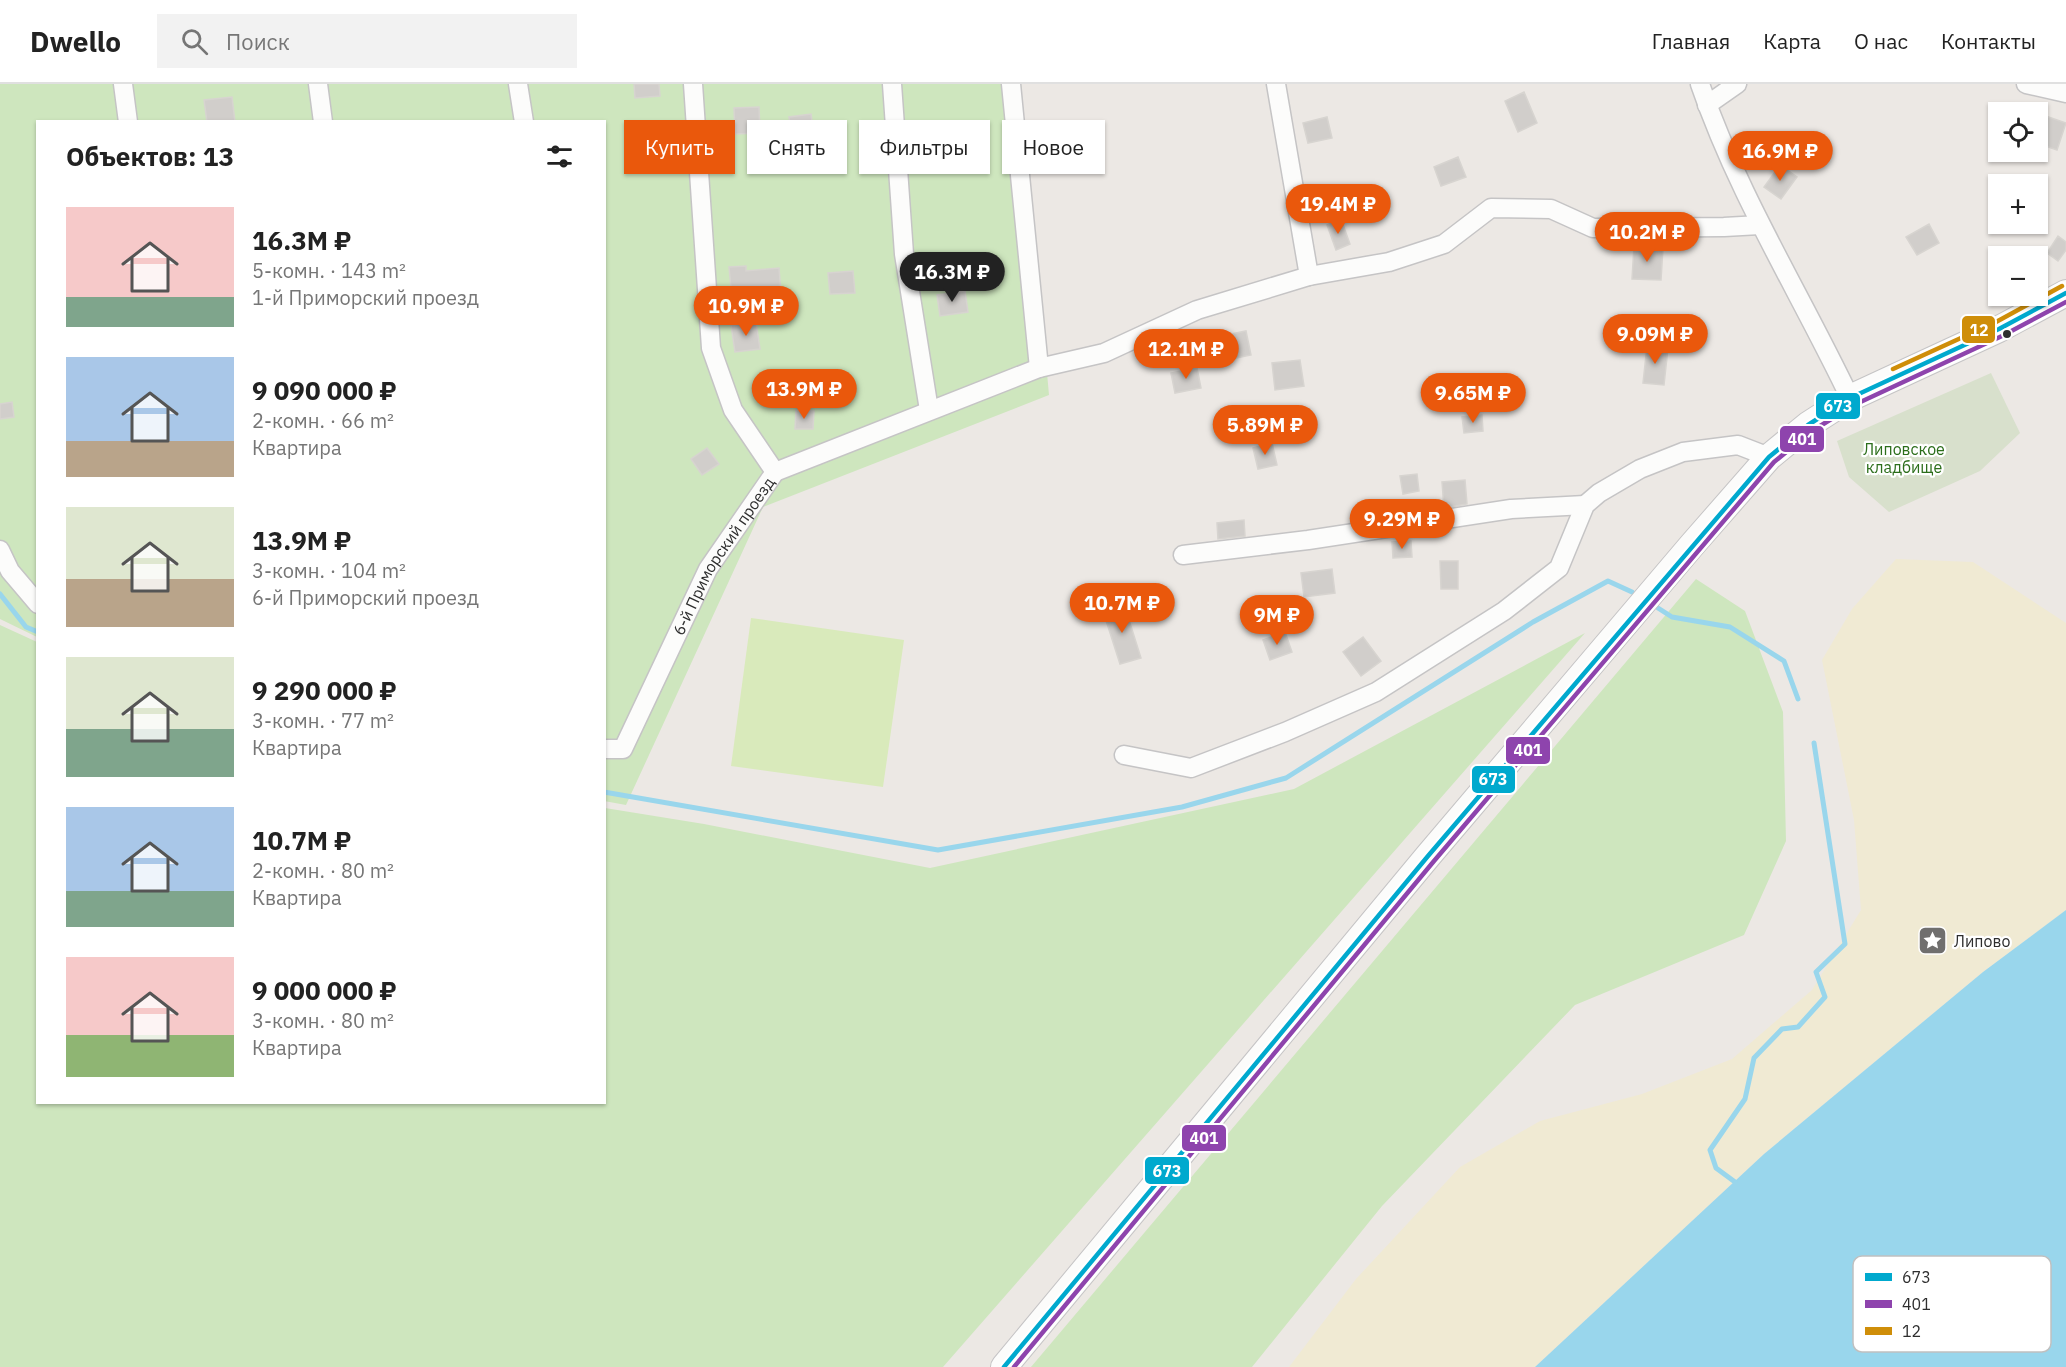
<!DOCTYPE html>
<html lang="ru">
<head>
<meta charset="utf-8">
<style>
  body { margin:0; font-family:"IBM Plex Sans",sans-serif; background:#f2f2f2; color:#222; height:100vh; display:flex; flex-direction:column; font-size:22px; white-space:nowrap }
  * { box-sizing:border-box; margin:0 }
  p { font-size:20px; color:#767676 }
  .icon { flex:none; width:33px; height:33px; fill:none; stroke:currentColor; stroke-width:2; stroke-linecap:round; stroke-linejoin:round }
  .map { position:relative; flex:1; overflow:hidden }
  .details { position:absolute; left:36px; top:36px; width:570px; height:984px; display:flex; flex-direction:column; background:#fff; border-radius:0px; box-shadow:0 2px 4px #0004 }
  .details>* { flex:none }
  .guide { position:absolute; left:624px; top:36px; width:570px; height:54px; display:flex; gap:12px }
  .fabs { position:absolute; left:1988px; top:18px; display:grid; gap:12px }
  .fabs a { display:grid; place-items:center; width:60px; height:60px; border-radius:0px; background:#fff; box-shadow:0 2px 4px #0004; font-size:30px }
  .price { position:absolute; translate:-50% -51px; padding:0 14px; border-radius:21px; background:#ea580c; color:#fff; font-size:20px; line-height:39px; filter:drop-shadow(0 2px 3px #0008) }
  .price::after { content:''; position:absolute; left:50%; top:36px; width:18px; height:14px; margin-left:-9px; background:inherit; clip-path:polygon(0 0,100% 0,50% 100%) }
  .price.active { background:#222; color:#fff }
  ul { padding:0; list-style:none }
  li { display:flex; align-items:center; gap:18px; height:150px; padding:0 30px }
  li span { display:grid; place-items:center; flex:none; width:168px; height:120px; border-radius:0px; color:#555 }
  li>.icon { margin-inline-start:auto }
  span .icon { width:72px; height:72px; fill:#fffc; stroke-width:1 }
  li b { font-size:26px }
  h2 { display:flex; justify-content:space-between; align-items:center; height:72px; padding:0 30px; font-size:26px }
  .chip { padding:0 21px; border-radius:0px; background:#fff; box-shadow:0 2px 4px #0004; font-size:21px; line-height:54px }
  .chip.active { background:#ea580c; color:#fff }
  header { display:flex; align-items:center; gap:36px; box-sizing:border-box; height:84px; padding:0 30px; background:#fff; border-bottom:2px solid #e0e0e0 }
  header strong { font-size:28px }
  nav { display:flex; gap:33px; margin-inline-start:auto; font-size:21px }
  .search { width:420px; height:54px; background:#f2f2f2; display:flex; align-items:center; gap:15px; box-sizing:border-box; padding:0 21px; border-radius:0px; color:#767676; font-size:22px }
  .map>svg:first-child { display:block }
  .green { fill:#cee6be }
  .sand { fill:#f0ead3 }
  .cemetery { fill:#d8e0cc }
  .pitch { fill:#d9eabb }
  .water { fill:#99d6ec }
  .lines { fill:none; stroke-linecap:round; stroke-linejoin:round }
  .stream { stroke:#99d6ec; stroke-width:5 }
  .building { fill:#d1cecb; stroke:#d7d4d0; stroke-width:1.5 }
  .street-casing { stroke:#c5c4c5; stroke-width:21 }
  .secondary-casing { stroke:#c5c4c5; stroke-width:28 }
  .street { stroke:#fcfcfb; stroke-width:18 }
  .secondary { stroke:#fcfcfb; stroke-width:26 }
  .bus-1-casing { stroke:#fff; stroke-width:9 }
  .bus-2-casing { stroke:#fff; stroke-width:9 }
  .bus-3-casing { stroke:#fff; stroke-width:9 }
  .bus-1 { stroke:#00a9ce; stroke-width:4.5 }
  .bus-2 { stroke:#8e44ad; stroke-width:4.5 }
  .bus-3 { stroke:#cf8e09; stroke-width:4.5 }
  .bus-dot { fill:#2e2e2e; stroke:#fff; stroke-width:2 }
  .labels { text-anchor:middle; stroke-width:4.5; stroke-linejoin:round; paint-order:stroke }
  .park-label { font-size:16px; fill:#2c6e1b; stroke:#fff }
  .street-label { font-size:16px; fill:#2e2e2e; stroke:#fff }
  .poi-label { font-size:16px; fill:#2e2e2e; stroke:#fff; text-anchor:start }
  .key { fill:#fff; stroke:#c0c0c0; stroke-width:1.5 }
  .key-label { font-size:16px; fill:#2e2e2e }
  .line-badge { stroke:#fff; stroke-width:2 }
  .badge-label { font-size:16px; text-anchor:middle; font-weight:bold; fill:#fff }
</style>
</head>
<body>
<header>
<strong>Dwello</strong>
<div class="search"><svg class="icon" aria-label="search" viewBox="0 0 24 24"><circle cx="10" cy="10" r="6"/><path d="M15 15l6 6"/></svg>Поиск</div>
<nav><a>Главная</a><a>Карта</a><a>О нас</a><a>Контакты</a></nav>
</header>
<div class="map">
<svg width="2066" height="1283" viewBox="0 0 2066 1283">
  <rect width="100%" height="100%" fill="#ece8e4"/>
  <path class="green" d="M0 0H1021L1049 311 763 423 626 721 604 717V38H38L37 553 0 535Z
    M1696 495 1745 527 1783 628 1786 757 1744 851 1575 921 1382 1122 1252 1283H1031Z
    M0 541 37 558 38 1018H604L605 724 704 740 930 784 1294 705 1585 549 943 1283H0Z"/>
  <path class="sand" d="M1896 475 1973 478 2066 539V826L1983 888 1764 1070 1535 1283H1289L1356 1195 1460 1083 1540 1037 1642 1010 1732 975 1812 906 1861 826 1854 736 1822 576 1852 525Z"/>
  <path class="cemetery" d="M1991 289 2020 349 1980 387 1889 428 1849 393 1837 357Z"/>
  <path class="pitch" d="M751 534 904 556 883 703 731 682Z"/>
  <path class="water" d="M2066 826V1283H1535L1764 1070 1983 888Z"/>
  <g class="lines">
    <path class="stream" d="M0 510 26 543 38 548
      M1658 524 1672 533 1730 543 1784 577 1798 615
      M604 708 938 766 1182 723 1286 694 1533 538 1608 497 1632 508
      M1735 1098 1716 1084 1710 1066 1745 1015 1754 974 1782 945 1798 943 1825 913 1816 888 1845 860 1814 659"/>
  </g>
  <path class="building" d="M634 0H659L660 12 635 14Z
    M1524 8 1537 39 1518 48 1505 17Z
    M232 13 235 38H207L204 16Z
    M759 23 760 49 735 50 734 24Z
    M2037 29 2066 39 2057 66 2037 59Z
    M811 30 815 58 793 61 789 33Z
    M1327 33 1332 54 1308 59 1303 39Z
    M1458 73 1466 93 1441 102 1434 83Z
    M1780 81 1797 93 1781 115 1764 103Z
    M1341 135 1350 160 1336 166 1327 141Z
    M1929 140 1939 159 1917 171 1906 153Z
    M2058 152 2066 158V166L2058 177 2047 169Z
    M1634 162 1663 164 1661 196 1632 195Z
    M746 182V187L779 184 781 210 732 214 729 183Z
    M853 187 855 209 830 210 828 189Z
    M965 207 968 228 940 232 937 211Z
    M756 238 760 265 735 268 731 241Z
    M1246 247 1251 271 1226 276 1221 252Z
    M1647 262 1668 264 1664 301 1643 299Z
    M1300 276 1304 302 1275 306 1272 279Z
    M1197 284 1201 304 1175 309 1171 289Z
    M12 318 14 333 0 335V320Z
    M796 326 814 327 813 345H795Z
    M1482 331 1483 347 1464 349 1462 333Z
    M1272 359 1277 381 1258 385 1253 364Z
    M707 364 719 380 702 391 691 375Z
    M1417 390 1419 407 1403 410 1400 392Z
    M1465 396 1467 420 1444 424 1442 398Z
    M1244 436 1245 452 1218 455 1217 439Z
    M1411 457 1412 473 1393 474 1392 458Z
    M1440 477H1458V505H1441Z
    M1332 485 1335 509 1304 513 1301 489Z
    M1124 520 1141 574 1120 580 1103 527Z
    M1285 548 1292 568 1270 576 1263 556Z
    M1363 553 1381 577 1361 592 1343 568Z"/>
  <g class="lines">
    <defs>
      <g id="street">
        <path d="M123 0 128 38"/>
        <path d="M318 0 323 38"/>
        <path d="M518 0 524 38"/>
        <path d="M693 0 711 264 733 326 775 388"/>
        <path d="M892 0 904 170 929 326"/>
        <path d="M1011 0 1039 284"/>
        <path d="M1276 0 1309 192"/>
        <path d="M1700 0C1738 111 1800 209 1850 314"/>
        <path d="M2026 0 2066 9"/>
        <path d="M1707 21 1737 0"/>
        <path d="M0 466 10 487 38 520"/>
        <path d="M1183 471 1308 456 1511 425 1585 421"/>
        <path id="s1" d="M604 665H623L708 485 775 388 1039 284 1104 269 1197 226 1309 192 1389 178 1444 160 1491 124 1551 125 1593 144 1724 143 1760 141"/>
        <path d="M1124 671 1191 684 1285 648 1376 608 1504 527 1559 484 1585 421 1599 409 1640 385 1683 368 1738 361 1769 373"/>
      </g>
      <path id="secondary" d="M1004 1283 1428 772 1692 461 1769 373 1808 341 1850 314 1999 245 2066 209"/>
    </defs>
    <use href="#street" class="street-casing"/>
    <use href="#secondary" class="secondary-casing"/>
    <use href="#street" class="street"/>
    <use href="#secondary" class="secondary"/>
    <defs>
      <path id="bus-1" d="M1004 1283 1428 772 1769 373 1808 341 1850 314 1999 245 2066 209"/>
      <path id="bus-2" d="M1014 1283 1434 777 1774 378 1812 347 1854 321 2002 252 2066 218"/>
      <path id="bus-3" d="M1893 285 1996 238 2062 202"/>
    </defs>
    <use href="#bus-1" class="bus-1-casing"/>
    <use href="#bus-2" class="bus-2-casing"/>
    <use href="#bus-3" class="bus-3-casing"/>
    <use href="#bus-1" class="bus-1"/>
    <use href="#bus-2" class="bus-2"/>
    <use href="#bus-3" class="bus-3"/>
  </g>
  <defs>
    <symbol id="sight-square" viewBox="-11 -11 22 22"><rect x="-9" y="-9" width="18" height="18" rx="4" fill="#706f6e" stroke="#fff"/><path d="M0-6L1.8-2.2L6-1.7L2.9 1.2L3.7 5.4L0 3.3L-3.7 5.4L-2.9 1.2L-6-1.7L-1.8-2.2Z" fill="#fff"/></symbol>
  </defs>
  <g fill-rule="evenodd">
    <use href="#sight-square" x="1916" y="840" width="33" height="33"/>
  </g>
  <circle class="bus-dot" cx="2007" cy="250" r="5"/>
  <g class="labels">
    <g class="park-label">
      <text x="1904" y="371">Липовское<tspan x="1904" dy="18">кладбище</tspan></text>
    </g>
    <g class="street-label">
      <text dy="6" stroke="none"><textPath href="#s1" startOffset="237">6-й Приморский проезд</textPath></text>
    </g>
    <g class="poi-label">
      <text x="1954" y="863">Липово</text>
    </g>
  </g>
  <rect x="1853" y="1172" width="198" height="96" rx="9" class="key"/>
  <rect x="1865" y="1189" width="27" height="8" fill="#00a9ce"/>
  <rect x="1865" y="1216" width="27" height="8" fill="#8e44ad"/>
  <rect x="1865" y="1243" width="27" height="8" fill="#cf8e09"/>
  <g class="key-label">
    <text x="1902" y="1199">673</text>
    <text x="1902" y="1226">401</text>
    <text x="1902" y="1253">12</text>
  </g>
  <g class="line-badge">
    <rect x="1961" y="231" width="35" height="29" rx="6" fill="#cf8e09"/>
    <rect x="1815" y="308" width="46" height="28" rx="6" fill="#00a9ce"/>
    <rect x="1779" y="341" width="46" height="28" rx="6" fill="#8e44ad"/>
    <rect x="1505" y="652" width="46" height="29" rx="6" fill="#8e44ad"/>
    <rect x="1471" y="681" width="45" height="29" rx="6" fill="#00a9ce"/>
    <rect x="1181" y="1040" width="46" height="28" rx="6" fill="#8e44ad"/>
    <rect x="1144" y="1072" width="46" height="29" rx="6" fill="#00a9ce"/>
  </g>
  <g class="badge-label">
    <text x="1979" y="252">12</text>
    <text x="1838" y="328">673</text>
    <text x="1802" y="361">401</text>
    <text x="1528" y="672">401</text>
    <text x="1493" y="701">673</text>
    <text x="1204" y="1060">401</text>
    <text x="1167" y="1093">673</text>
  </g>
</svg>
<div class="fabs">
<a><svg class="icon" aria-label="locate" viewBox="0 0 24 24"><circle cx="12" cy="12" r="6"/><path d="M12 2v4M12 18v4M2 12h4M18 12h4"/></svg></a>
<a>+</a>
<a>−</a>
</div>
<b class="price" style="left:1780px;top:98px">16.9M ₽</b>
<b class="price" style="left:1338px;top:151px">19.4M ₽</b>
<b class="price" style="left:1647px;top:179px">10.2M ₽</b>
<b class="price active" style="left:952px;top:219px">16.3M ₽</b>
<b class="price" style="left:746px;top:253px">10.9M ₽</b>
<b class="price" style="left:1655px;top:281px">9.09M ₽</b>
<b class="price" style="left:1186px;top:296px">12.1M ₽</b>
<b class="price" style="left:804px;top:336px">13.9M ₽</b>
<b class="price" style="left:1473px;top:340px">9.65M ₽</b>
<b class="price" style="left:1265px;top:372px">5.89M ₽</b>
<b class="price" style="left:1402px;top:466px">9.29M ₽</b>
<b class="price" style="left:1122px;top:550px">10.7M ₽</b>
<b class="price" style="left:1277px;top:562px">9M ₽</b>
<div class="guide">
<a class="chip active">Купить</a>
<a class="chip">Снять</a>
<a class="chip">Фильтры</a>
<a class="chip">Новое</a>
</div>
<section class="details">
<h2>Объектов: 13<svg class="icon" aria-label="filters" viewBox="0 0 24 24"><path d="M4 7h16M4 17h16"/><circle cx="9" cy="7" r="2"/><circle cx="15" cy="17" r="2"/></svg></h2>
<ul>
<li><span style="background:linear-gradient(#f6c9c9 75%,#7fa58c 0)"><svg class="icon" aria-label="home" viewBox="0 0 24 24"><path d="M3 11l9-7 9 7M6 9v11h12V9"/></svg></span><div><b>16.3M ₽</b><p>5-комн. · 143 m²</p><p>1-й Приморский проезд</p></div></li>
<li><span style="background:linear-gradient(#a9c7e8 70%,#b9a48a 0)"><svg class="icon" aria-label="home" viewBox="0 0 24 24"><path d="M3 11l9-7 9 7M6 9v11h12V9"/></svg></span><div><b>9 090 000 ₽</b><p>2-комн. · 66 m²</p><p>Квартира</p></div></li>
<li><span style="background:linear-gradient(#dfe7d0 60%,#b9a48a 0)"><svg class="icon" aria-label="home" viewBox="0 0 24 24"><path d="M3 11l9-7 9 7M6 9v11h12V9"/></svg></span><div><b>13.9M ₽</b><p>3-комн. · 104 m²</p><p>6-й Приморский проезд</p></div></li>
<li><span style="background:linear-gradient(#dfe7d0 60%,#7fa58c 0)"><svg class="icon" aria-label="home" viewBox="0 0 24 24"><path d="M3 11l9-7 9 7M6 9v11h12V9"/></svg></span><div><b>9 290 000 ₽</b><p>3-комн. · 77 m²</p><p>Квартира</p></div></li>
<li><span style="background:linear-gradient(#a9c7e8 70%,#7fa58c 0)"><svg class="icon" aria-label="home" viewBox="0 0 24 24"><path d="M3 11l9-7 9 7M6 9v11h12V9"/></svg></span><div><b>10.7M ₽</b><p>2-комн. · 80 m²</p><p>Квартира</p></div></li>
<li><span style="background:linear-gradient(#f6c9c9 65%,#8fb573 0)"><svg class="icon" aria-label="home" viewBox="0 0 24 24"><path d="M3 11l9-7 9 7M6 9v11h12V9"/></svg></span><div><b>9 000 000 ₽</b><p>3-комн. · 80 m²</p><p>Квартира</p></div></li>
</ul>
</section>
</div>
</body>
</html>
